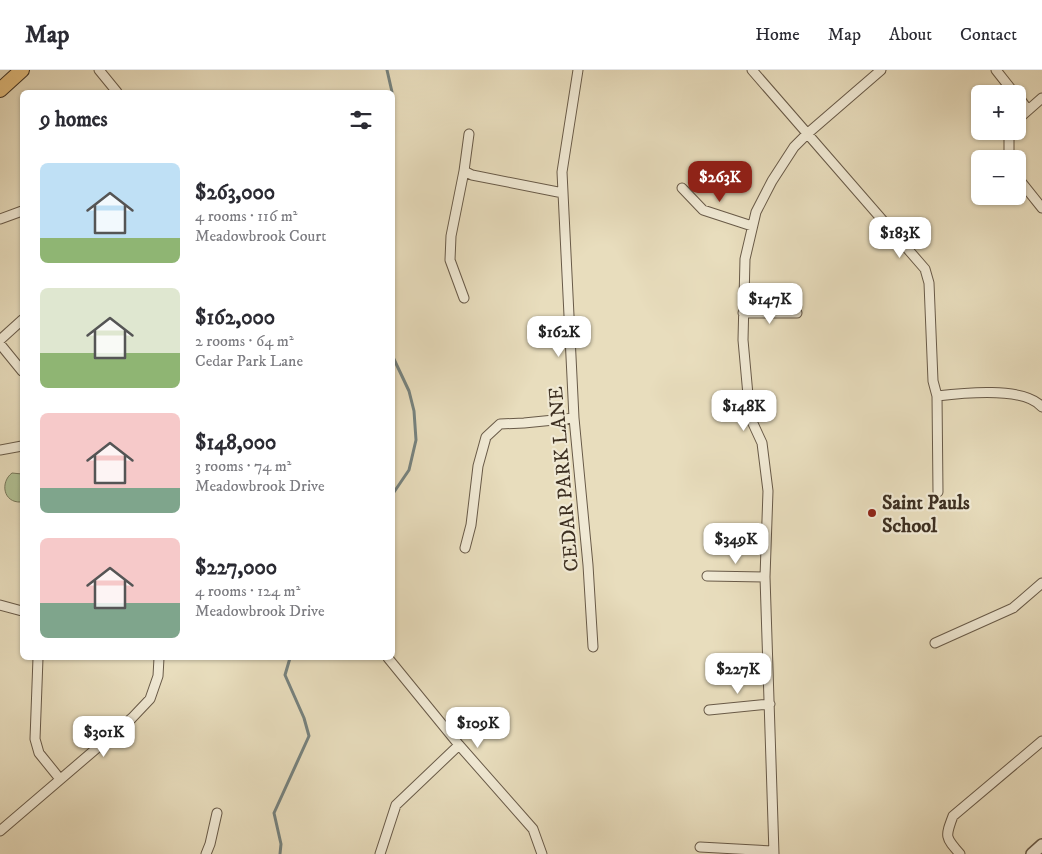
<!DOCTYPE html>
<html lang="en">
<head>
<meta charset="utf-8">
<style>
  body { margin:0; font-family:"IM FELL DW Pica",serif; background:#f7f7f7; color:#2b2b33; height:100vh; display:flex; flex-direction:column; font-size:19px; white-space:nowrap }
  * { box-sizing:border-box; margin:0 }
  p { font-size:16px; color:#7c7c81 }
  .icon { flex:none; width:28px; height:28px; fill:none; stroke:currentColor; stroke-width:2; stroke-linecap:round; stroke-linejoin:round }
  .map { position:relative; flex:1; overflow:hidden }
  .details { position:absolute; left:20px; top:20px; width:375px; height:570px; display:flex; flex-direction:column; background:#fff; border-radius:8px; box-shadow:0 1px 4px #0004 }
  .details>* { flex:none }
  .tools { position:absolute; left:971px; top:15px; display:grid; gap:10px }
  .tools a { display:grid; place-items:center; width:55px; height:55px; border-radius:8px; background:#fff; box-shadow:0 1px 4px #0004; font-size:25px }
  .price { position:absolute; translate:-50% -42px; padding:0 11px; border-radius:10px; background:#fff; color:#222; font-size:16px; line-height:32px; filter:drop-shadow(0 1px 2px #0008) }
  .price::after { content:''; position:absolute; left:50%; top:30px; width:15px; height:11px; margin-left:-8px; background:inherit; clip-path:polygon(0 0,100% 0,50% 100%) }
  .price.active { background:#8f2418; color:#fff }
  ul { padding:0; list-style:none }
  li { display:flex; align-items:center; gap:15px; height:125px; padding:0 20px }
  li span { display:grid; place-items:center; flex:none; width:140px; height:100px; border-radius:8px; color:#555 }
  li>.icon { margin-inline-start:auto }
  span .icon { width:60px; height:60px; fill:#fffc; stroke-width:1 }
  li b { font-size:21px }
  h2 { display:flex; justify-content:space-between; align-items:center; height:60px; padding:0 20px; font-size:21px }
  header { display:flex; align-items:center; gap:30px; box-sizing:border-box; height:70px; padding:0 25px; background:#fff; border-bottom:1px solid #e1e1e2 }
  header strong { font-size:24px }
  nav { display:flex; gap:28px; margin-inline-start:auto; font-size:18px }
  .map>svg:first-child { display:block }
  .green { fill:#b1c295; stroke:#77785b }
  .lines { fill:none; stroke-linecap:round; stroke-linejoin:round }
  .stream { stroke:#76827e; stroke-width:3 }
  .minor-casing { stroke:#685a48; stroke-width:11 }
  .tertiary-casing { stroke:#685a48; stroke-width:14 }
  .primary-casing { stroke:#3d2f21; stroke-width:16 }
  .minor { stroke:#f0e9d4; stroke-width:9 }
  .tertiary { stroke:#f0e9d4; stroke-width:11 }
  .primary { stroke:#e4be7e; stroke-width:14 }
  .poi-dot { fill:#8f2418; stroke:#f0e9d4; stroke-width:2 }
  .labels { text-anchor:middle; stroke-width:4.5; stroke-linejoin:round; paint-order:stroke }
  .street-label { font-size:20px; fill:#3d2f21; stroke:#f0e9d4 }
  .poi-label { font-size:20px; font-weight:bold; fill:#3d2f21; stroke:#f0e9d4; text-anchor:start }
</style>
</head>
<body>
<header>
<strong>Map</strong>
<nav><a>Home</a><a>Map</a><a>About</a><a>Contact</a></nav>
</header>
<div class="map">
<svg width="1042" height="784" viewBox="0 0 1042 784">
  <rect width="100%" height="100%" fill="#e8ddbd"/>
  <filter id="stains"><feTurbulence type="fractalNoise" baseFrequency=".004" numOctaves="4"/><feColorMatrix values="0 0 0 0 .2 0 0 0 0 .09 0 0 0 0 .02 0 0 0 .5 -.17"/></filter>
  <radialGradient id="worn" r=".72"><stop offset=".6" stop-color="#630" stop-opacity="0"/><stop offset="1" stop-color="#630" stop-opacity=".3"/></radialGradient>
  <path class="green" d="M12 403 22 404V431L21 432C3 433 0 412 12 403Z"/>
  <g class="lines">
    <path class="stream" d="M387 0 392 22
      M392 30V76
      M392 285 409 321 414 341 416 370 409 400 392 425
      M280 784 281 774 274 743 309 666 304 648 285 605 290 588"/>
    <defs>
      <path id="minor" d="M99 0 117 22
        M578 0 562 102 574 348 588 495 593 577
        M752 0 925 199 929 213 933 311 937 326 938 422
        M996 0 1015 24
        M1018 26 1028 40
        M1018 49 1042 28
        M1009 89V68L1012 61
        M464 101 469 64
        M1018 108 1042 138
        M682 118 703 140 752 156
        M0 149 22 141
        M464 228 450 190 451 166 464 101 472 105 563 123
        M743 243H797
        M0 270 22 250
        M0 274 22 301
        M937 326C962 323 1024 316 1042 337
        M0 380 22 376
        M465 478 471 455 478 396 486 367 500 354 524 353 574 348
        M707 506 765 507
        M0 535 22 541
        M935 573 1013 538 1042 513
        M38 588 35 669 39 683 60 709
        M388 588 459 675 533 759 542 784
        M709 640 770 634
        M0 761 132 648 150 629 158 606 159 588
        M700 777 773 781
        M206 784 210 774 217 743
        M380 784 396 735 459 675
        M774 784 765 507 768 421 762 373 750 347 743 270 745 189 756 142 772 111 794 77 807 64 881 0
        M960 784C945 767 945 767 953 746L1042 671"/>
      <path id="tertiary" d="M1032 784 1042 775"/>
      <path id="primary" d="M0 20 22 0"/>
    </defs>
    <use href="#minor" class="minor-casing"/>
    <use href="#tertiary" class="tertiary-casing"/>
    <use href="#primary" class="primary-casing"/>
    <use href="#minor" class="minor"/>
    <use href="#tertiary" class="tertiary"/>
    <use href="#primary" class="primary"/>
  </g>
  <circle class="poi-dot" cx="872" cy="443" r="5"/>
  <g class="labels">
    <g class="street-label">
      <text transform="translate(563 409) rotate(-95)" y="7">CEDAR PARK LANE</text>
    </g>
    <g class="poi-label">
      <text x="882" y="439">Saint Pauls<tspan x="882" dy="23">School</tspan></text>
    </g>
  </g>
  <rect width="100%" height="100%" filter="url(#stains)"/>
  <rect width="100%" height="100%" fill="url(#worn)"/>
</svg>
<div class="tools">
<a>+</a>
<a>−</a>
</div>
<b class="price active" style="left:720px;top:133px">$263K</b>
<b class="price" style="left:900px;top:189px">$183K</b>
<b class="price" style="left:770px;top:255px">$147K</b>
<b class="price" style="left:559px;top:288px">$162K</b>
<b class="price" style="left:744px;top:362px">$148K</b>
<b class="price" style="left:736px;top:495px">$349K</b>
<b class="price" style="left:738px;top:625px">$227K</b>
<b class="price" style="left:478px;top:679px">$109K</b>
<b class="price" style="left:104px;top:688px">$301K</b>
<section class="details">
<h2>9 homes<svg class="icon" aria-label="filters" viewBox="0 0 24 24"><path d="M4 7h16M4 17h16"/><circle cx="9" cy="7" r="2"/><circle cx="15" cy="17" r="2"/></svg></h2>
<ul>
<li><span style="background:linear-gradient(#bfe0f5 75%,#8fb573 0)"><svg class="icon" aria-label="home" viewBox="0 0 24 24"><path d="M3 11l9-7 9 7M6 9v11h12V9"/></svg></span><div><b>$263,000</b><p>4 rooms · 116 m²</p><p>Meadowbrook Court</p></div></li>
<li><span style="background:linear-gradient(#dfe7d0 65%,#8fb573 0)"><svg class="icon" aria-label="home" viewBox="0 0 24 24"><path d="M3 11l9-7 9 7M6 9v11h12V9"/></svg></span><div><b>$162,000</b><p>2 rooms · 64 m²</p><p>Cedar Park Lane</p></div></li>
<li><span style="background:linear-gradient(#f6c9c9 75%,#7fa58c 0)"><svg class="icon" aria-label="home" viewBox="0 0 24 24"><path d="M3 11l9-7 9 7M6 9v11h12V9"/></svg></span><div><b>$148,000</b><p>3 rooms · 74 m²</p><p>Meadowbrook Drive</p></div></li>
<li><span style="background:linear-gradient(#f6c9c9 65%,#7fa58c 0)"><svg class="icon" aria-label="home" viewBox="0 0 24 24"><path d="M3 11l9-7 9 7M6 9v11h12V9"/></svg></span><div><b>$227,000</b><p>4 rooms · 124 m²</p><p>Meadowbrook Drive</p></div></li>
</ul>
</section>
</div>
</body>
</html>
